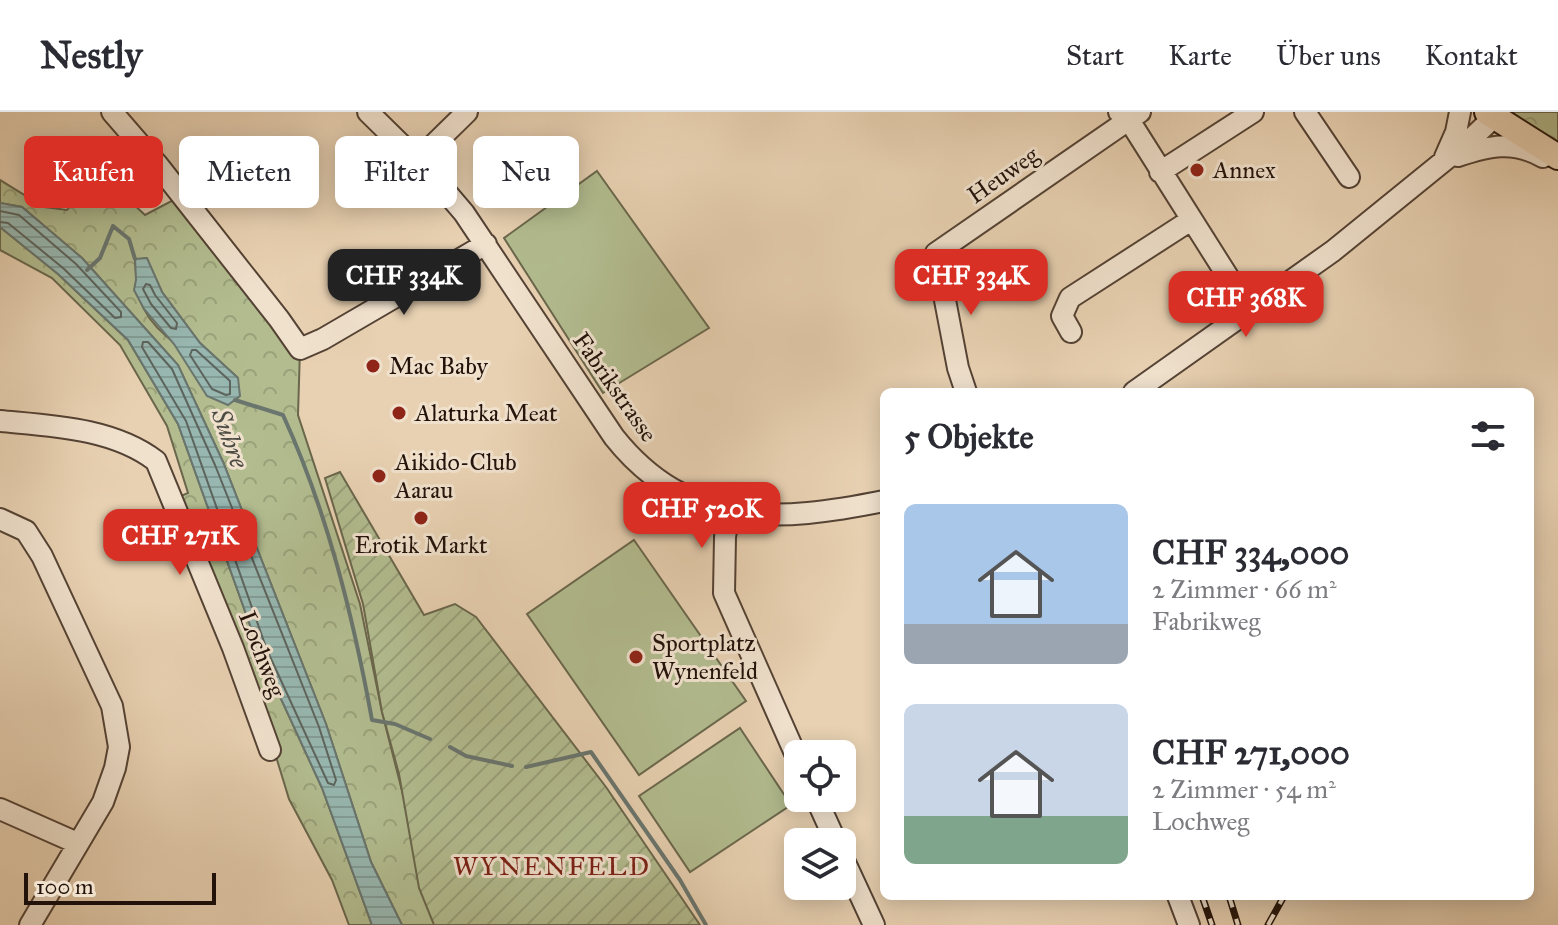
<!DOCTYPE html>
<html lang="de">
<head>
<meta charset="utf-8">
<style>
  body { margin:0; font-family:"IM FELL Great Primer",serif; background:#f7f7f7; color:#2b2b33; height:100vh; display:flex; flex-direction:column; font-size:30px; white-space:nowrap }
  * { box-sizing:border-box; margin:0 }
  p { font-size:26px; color:#7c7c81 }
  .icon { flex:none; width:44px; height:44px; fill:none; stroke:currentColor; stroke-width:2; stroke-linecap:round; stroke-linejoin:round }
  .map { position:relative; flex:1; overflow:hidden }
  .details { position:absolute; left:880px; top:276px; width:654px; height:512px; display:flex; flex-direction:column; background:#fff; border-radius:12px; box-shadow:0 4px 20px #0003 }
  .details>* { flex:none }
  .top-card { position:absolute; left:24px; top:24px; width:736px; height:72px; display:flex; gap:16px }
  .controls { position:absolute; left:784px; top:628px; display:grid; gap:16px }
  .controls a { display:grid; place-items:center; width:72px; height:72px; border-radius:12px; background:#fff; box-shadow:0 4px 20px #0003; font-size:40px }
  .scale { position:absolute; left:24px; bottom:20px; width:192px; box-sizing:border-box; padding-left:8px; border:4px solid #23120a; border-top:0; font-size:22px; line-height:28px; white-space:nowrap; color:#23120a; -webkit-text-stroke:6px #f0e1cd; paint-order:stroke }
  .price { position:absolute; translate:-50% -68px; padding:0 18px; border-radius:16px; background:#d93025; color:#fff; font-size:26px; line-height:52px; filter:drop-shadow(0 2px 4px #0008) }
  .price::after { content:''; position:absolute; left:50%; top:48px; width:24px; height:18px; margin-left:-12px; background:inherit; clip-path:polygon(0 0,100% 0,50% 100%) }
  .price.selected { background:#222; color:#fff }
  ul { padding:0; list-style:none }
  li { display:flex; align-items:center; gap:24px; height:200px; padding:0 24px }
  li span { display:grid; place-items:center; flex:none; width:224px; height:160px; border-radius:12px; color:#555 }
  li>.icon { margin-inline-start:auto }
  span .icon { width:96px; height:96px; fill:#fffc; stroke-width:1 }
  li b { font-size:34px }
  h2 { display:flex; justify-content:space-between; align-items:center; height:96px; padding:0 24px; font-size:34px }
  .pill { padding:0 28px; border-radius:12px; background:#fff; box-shadow:0 4px 20px #0003; font-size:28px; line-height:72px }
  .pill.selected { background:#d93025; color:#fff }
  header { display:flex; align-items:center; gap:48px; box-sizing:border-box; height:112px; padding:0 40px; background:#fff; border-bottom:2px solid #e1e1e2 }
  header strong { font-size:38px }
  nav { display:flex; gap:44px; margin-inline-start:auto; font-size:28px }
  .map>svg:first-child { display:block }
  .forest { fill:url(#forest-crowns); stroke:#6a674c; stroke-width:2; fill-rule:evenodd }
  .garden { fill:url(#garden-furrows); stroke:#6a674c; stroke-width:2 }
  .pitch { fill:#b2bc8f; stroke:#6a674c; stroke-width:2 }
  .water { fill:url(#water-rules); stroke:#69756e; stroke-width:2 }
  .lines { fill:none; stroke-linecap:round; stroke-linejoin:round }
  .shore { stroke:#5d645d; stroke-width:2 }
  .stream { stroke:#69756e; stroke-width:4 }
  .minor-casing { stroke:#544234; stroke-width:24 }
  .major-casing { stroke:#23120a; stroke-width:28 }
  .minor { stroke:#f0e1cd; stroke-width:20 }
  .major { stroke:#e8d1b2; stroke-width:24 }
  .rail-casing { stroke:#23120a; stroke-width:7 }
  .rail { stroke:#f0e1cd; stroke-width:4; stroke-dasharray:12; stroke-linecap:butt }
  .poi-dot { fill:#8f2418; stroke:#f0e1cd; stroke-width:3 }
  .labels { text-anchor:middle; stroke-width:6; stroke-linejoin:round; paint-order:stroke }
  .poi-label { font-size:24px; fill:#23120a; stroke:#f0e1cd; text-anchor:start }
  .street-label { font-size:24px; fill:#23120a; stroke:#f0e1cd }
  .water-label { font-size:26px; font-style:italic; fill:#4c4c44; stroke:#f0e1cd }
  .neighbourhood-label { font-size:26px; letter-spacing:2px; fill:#7a1f14; stroke:#f0e1cd }
</style>
</head>
<body>
<header>
<strong>Nestly</strong>
<nav><a>Start</a><a>Karte</a><a>Über uns</a><a>Kontakt</a></nav>
</header>
<div class="map">
<svg width="1558" height="813" viewBox="0 0 1558 813">
  <defs>
    <pattern id="forest-crowns" width="20" height="18" patternUnits="userSpaceOnUse" patternTransform="scale(2)"><rect width="20" height="18" fill="#b2bc8f"/><path d="M2 6a3 3 0 1 1 6 0M12 15a3 3 0 1 1 6 0" fill="none" stroke="#99a17a"/></pattern>
    <pattern id="garden-furrows" width="10" height="10" patternUnits="userSpaceOnUse" patternTransform="scale(2)"><rect width="10" height="10" fill="#b2bc8f"/><path d="M-1 1l2-2M0 10L10 0M9 11l2-2" fill="none" stroke="#99a17a"/></pattern>
    <pattern id="water-rules" width="6" height="5" patternUnits="userSpaceOnUse" patternTransform="scale(2)"><rect width="6" height="5" fill="#97b7b0"/><path d="M0 2.5h6" fill="none" stroke="#829c96"/></pattern>
  </defs>
  <rect width="100%" height="100%" fill="#e8d1b2"/>
  <filter id="stains"><feTurbulence type="fractalNoise" baseFrequency=".0025" numOctaves="4"/><feColorMatrix values="0 0 0 0 .2 0 0 0 0 .09 0 0 0 0 .02 0 0 0 .5 -.17"/></filter>
  <radialGradient id="worn" r=".72"><stop offset=".6" stop-color="#630" stop-opacity="0"/><stop offset="1" stop-color="#630" stop-opacity=".3"/></radialGradient>
  <path class="forest" d="M1499 0H1558V39Z
    M100 61 145 103 181 84 300 237 298 303 360 492 382 600 436 813H402L371 750 326 612 223 350 178 253 82 146 22 95 0 91V68L44 95 67 98 91 65ZM146 146 162 180 200 231 238 266C205 248 162 232 144 197 137 183 136 163 135 148Z
    M0 115 58 162 128 228 178 312 260 541 322 676 372 813H349L332 768 289 687 274 638 181 384 188 381 167 314 120 233 52 166 0 138Z"/>
  <path class="garden" d="M340 360 424 503 455 492 476 505 606 675 700 813H434L419 776 399 662 382 600 363 492 325 366Z"/>
  <path class="pitch" d="M597 59 709 216 603 281 504 126Z
    M634 428 746 589 639 663 527 502Z
    M740 616 791 693 690 760 639 684Z"/>
  <path class="water" d="M0 91 22 95 82 146 178 253 223 350 326 612 371 750 402 813H372L322 676 260 541 178 312 128 228 58 162 0 115Z
    M147 146 162 180 200 231 238 266 240 284 228 293 207 284 174 232 144 197 134 178 136 168 135 147Z"/>
  <g class="lines">
    <path class="shore" d="M0 99 19 103 76 152 121 200V205L115 206 63 156 8 111 0 110
      M146 172 150 173 155 183 177 211 176 217 171 216 151 192 143 177Z
      M143 230H148L172 257 215 353 319 615 336 668 334 673 328 671 267 538 186 309 142 235Z
      M192 238H196L230 269V282L226 283 212 277 190 243Z"/>
    <path class="stream" d="M87 158 100 146 113 114 129 127 135 147
      M235 288 283 303C327 399 353 504 372 608L395 612 430 627
      M450 635 466 644 512 654
      M526 655 591 640 680 768 706 813"/>
    <defs>
      <path id="minor" d="M112 0 157 52 279 207 300 237 323 227 486 132
        M368 0 429 60 464 101 614 325C688 418 779 410 884 389
        M1119 0 1129 8 1249 198
        M1305 0 1349 65
        M1458 44C1489 34 1513 28 1543 45
        M1445 45 1456 20 1460 0
        M418 48 467 0
        M1160 60 1253 0
        M1071 220 1062 204 1070 186 1191 108
        M966 280 958 256 936 141 1140 0
        M1134 280 1333 139 1471 27 1494 5
        M0 309C52 314 113 316 156 349L233 536 270 638
        M729 399 725 425 724 481 798 648
        M0 407 26 419 42 444 112 594 119 635 115 656 103 690 30 813
        M816 686 836 730
        M0 697 77 731
        M842 744 874 813
        M1178 784 1189 813"/>
      <path id="major" d="M1487 0 1558 45"/>
    </defs>
    <use href="#minor" class="minor-casing"/>
    <use href="#major" class="major-casing"/>
    <use href="#minor" class="minor"/>
    <use href="#major" class="major"/>
    <defs>
      <path id="rail" d="M1202 784 1212 813
        M1229 784 1238 813
        M1268 813 1284 784"/>
    </defs>
    <use href="#rail" class="rail-casing"/>
    <use href="#rail" class="rail"/>
  </g>
  <g class="poi-dot">
    <circle cx="1197" cy="58" r="8"/>
    <circle cx="373" cy="254" r="8"/>
    <circle cx="399" cy="301" r="8"/>
    <circle cx="379" cy="364" r="8"/>
    <circle cx="421" cy="406" r="8"/>
    <circle cx="636" cy="545" r="8"/>
  </g>
  <g class="labels">
    <g class="poi-label">
      <text x="1213" y="66">Annex</text>
      <text x="389" y="262">Mac Baby</text>
      <text x="415" y="309">Alaturka Meat</text>
      <text x="395" y="358">Aikido-Club<tspan x="395" dy="28">Aarau</tspan></text>
      <text x="421" y="441" text-anchor="middle">Erotik Markt</text>
      <text x="652" y="539">Sportplatz<tspan x="652" dy="28">Wynenfeld</tspan></text>
    </g>
    <g class="street-label">
      <text transform="translate(1003 63) rotate(-35)" y="8">Heuweg</text>
      <text transform="translate(615 275) rotate(55)" y="8">Fabrikstrasse</text>
      <text transform="translate(262 542) rotate(69)" y="8">Lochweg</text>
    </g>
    <g class="water-label">
      <text transform="translate(230 326) rotate(70)" y="9">Suhre</text>
    </g>
    <g class="neighbourhood-label">
      <text x="552" y="763">WYNENFELD</text>
    </g>
  </g>
  <rect width="100%" height="100%" filter="url(#stains)"/>
  <rect width="100%" height="100%" fill="url(#worn)"/>
</svg>
<div class="controls">
<a><svg class="icon" aria-label="locate" viewBox="0 0 24 24"><circle cx="12" cy="12" r="6"/><path d="M12 2v4M12 18v4M2 12h4M18 12h4"/></svg></a>
<a><svg class="icon" aria-label="layers" viewBox="0 0 24 24"><path d="M12 4l9 5-9 5-9-5zM3 14l9 5 9-5"/></svg></a>
</div>
<div class="scale">100 m</div>
<b class="price selected" style="left:404px;top:205px">CHF 334K</b>
<b class="price" style="left:971px;top:205px">CHF 334K</b>
<b class="price" style="left:1246px;top:227px">CHF 368K</b>
<b class="price" style="left:702px;top:438px">CHF 520K</b>
<b class="price" style="left:180px;top:465px">CHF 271K</b>
<div class="top-card">
<a class="pill selected">Kaufen</a>
<a class="pill">Mieten</a>
<a class="pill">Filter</a>
<a class="pill">Neu</a>
</div>
<section class="details">
<h2>5 Objekte<svg class="icon" aria-label="filters" viewBox="0 0 24 24"><path d="M4 7h16M4 17h16"/><circle cx="9" cy="7" r="2"/><circle cx="15" cy="17" r="2"/></svg></h2>
<ul>
<li><span style="background:linear-gradient(#a9c7e8 75%,#9aa5b1 0)"><svg class="icon" aria-label="home" viewBox="0 0 24 24"><path d="M3 11l9-7 9 7M6 9v11h12V9"/></svg></span><div><b>CHF 334,000</b><p>2 Zimmer · 66 m²</p><p>Fabrikweg</p></div></li>
<li><span style="background:linear-gradient(#c9d6e8 70%,#7fa58c 0)"><svg class="icon" aria-label="home" viewBox="0 0 24 24"><path d="M3 11l9-7 9 7M6 9v11h12V9"/></svg></span><div><b>CHF 271,000</b><p>2 Zimmer · 54 m²</p><p>Lochweg</p></div></li>
</ul>
</section>
</div>
</body>
</html>
